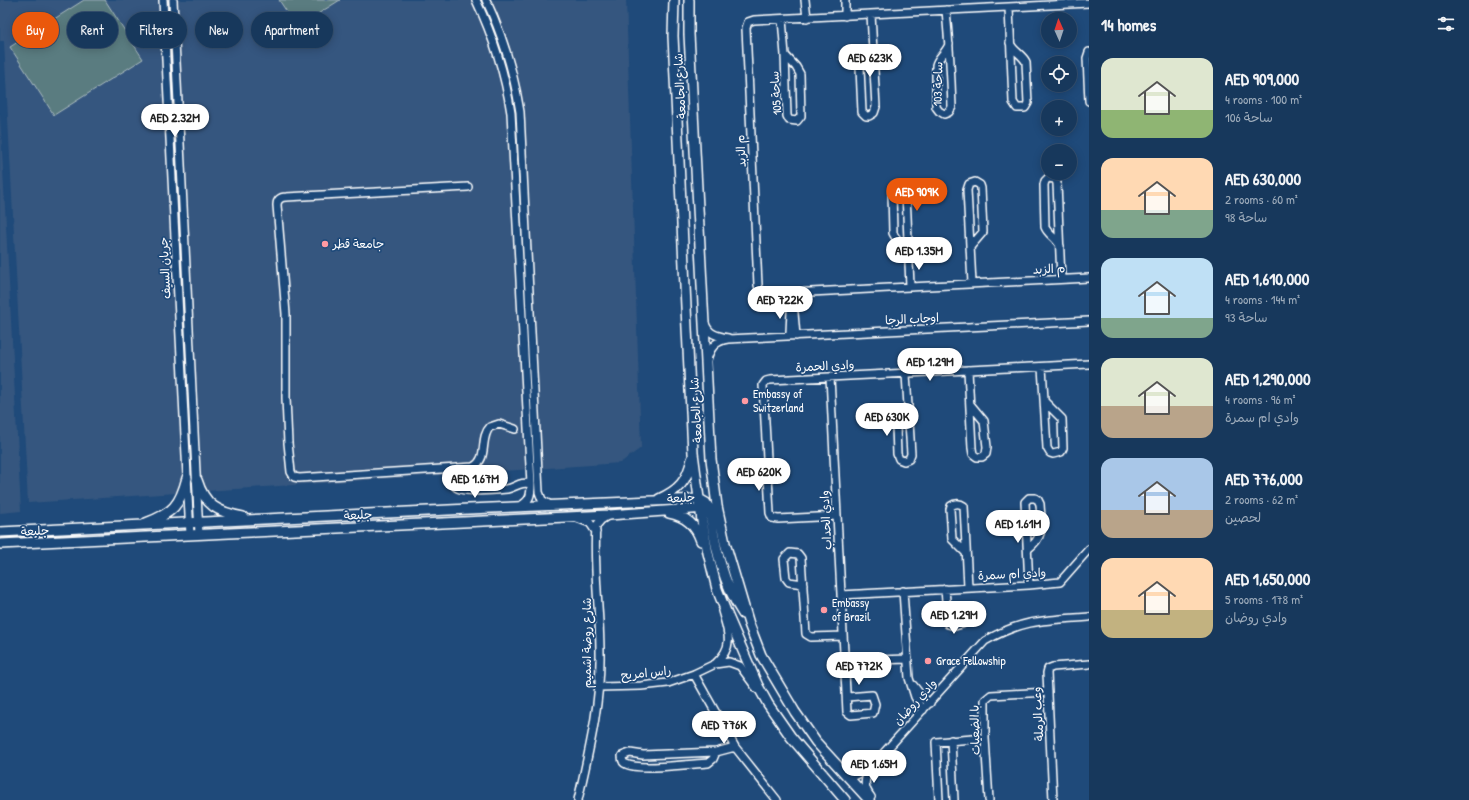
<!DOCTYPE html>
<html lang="en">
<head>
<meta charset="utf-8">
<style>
  body { margin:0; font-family:"Patrick Hand","Playpen Sans Arabic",sans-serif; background:#244365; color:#f1f3f6; height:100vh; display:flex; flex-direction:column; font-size:15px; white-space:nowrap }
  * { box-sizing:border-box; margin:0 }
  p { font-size:13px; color:#9eacbb }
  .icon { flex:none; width:22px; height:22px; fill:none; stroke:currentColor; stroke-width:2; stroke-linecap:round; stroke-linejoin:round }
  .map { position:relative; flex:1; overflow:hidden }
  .drawer { display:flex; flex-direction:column; background:#17385c; width:380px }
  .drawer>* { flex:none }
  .top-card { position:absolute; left:12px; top:12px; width:380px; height:36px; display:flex; gap:8px }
  .needle { width:26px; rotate:357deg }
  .controls { position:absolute; left:1041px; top:12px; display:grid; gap:8px }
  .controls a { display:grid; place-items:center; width:36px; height:36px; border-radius:50%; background:#17385c; box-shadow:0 2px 10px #0003,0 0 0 1px #365272; font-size:20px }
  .price { position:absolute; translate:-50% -34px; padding:0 9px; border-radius:14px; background:#fff; color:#222; font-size:13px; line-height:26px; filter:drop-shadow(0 1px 2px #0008) }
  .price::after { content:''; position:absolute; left:50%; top:24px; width:12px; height:9px; margin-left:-6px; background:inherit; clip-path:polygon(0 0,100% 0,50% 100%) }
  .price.selected { background:#ea580c; color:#fff }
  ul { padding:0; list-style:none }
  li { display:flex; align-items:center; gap:12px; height:100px; padding:0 12px }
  li span { display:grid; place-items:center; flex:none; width:112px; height:80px; border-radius:12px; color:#555 }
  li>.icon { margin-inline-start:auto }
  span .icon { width:48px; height:48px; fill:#fffc; stroke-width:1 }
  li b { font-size:17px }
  h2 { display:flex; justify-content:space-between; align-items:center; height:48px; padding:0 12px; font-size:17px }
  .pill { padding:0 14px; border-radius:18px; background:#17385c; box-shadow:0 2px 10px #0003,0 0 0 1px #365272; font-size:14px; line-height:36px }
  .pill.selected { background:#ea580c; color:#fff }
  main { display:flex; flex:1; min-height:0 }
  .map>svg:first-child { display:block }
  .built { fill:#36577f }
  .green { fill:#5a7b80; stroke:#acbdc0 }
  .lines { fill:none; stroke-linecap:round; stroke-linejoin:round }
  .minor-casing { stroke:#fff; stroke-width:10 }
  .major-casing { stroke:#fff; stroke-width:12 }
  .minor { stroke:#1f4a7a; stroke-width:7 }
  .major { stroke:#1f4a7a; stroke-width:9 }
  .poi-dot { fill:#ff9aa2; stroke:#1f4a7a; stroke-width:1.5 }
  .labels { text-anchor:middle; stroke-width:3.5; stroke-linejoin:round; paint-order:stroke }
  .street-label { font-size:12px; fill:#fff; stroke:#1f4a7a }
  .poi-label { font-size:12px; fill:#fff; stroke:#1f4a7a; text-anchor:start }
</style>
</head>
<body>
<main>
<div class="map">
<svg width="1089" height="800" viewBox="0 0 1089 800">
  <rect width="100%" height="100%" fill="#1f4a7a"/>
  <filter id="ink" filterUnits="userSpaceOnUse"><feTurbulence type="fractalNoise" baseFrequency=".025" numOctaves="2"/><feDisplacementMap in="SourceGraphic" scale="8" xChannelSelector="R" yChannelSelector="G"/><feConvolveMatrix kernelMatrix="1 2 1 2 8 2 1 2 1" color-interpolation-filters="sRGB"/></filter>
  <g filter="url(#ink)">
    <path class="built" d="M0 0H626L641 448 620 463 28 503 4 41H0Z
      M0 113 21 511 0 513Z"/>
    <path class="green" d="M84 0H105L143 59 54 115 10 47Z
      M279 0H340L297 27Z"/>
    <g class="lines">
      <defs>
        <path id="minor" d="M163 0 190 535
          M173 0 199 534
          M476 0C493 36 505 73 511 113L531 484C531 495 530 501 520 506
          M486 0C503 36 514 73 520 112L539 492 542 500 552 506
          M805 0 807 18
          M1089 3 754 20 748 22 746 28 758 285C760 299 781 293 791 293L1089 278
          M1009 8 1013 102 1017 108H1025L1028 103 1026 62C1022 54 1013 51 1010 43
          M946 10C949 43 951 75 952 107L949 112 944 114 939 111 936 107V65C938 57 946 53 949 44
          M871 14 876 107 874 113 869 116H866L862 112 860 68 871 55 873 50
          M845 16V0
          M782 19 785 55 787 116 789 120 797 121 801 116 800 74 796 67 785 55
          M1089 52 1087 58 1089 101
          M468 187 286 197C280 197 277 200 277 205L286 314V398L288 443 291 472 294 477 299 478 473 467C489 459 479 438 490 427L499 424 515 429
          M971 246 983 232 981 188 980 185 975 182 969 184 967 190 972 283
          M1060 246C1056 237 1048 235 1045 227L1044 185 1045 181 1048 178 1055 179 1057 183 1061 279
          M910 256C906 246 897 242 893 233L892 192 893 188 897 186 903 187 906 193 910 286
          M794 313 796 336
          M705 323C708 334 717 336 728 338
          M790 336C790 322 792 307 791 293
          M707 360C710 348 715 341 728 339L1089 321
          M1042 367 1047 448 1050 453 1053 454 1061 452 1063 448 1062 419 1045 402
          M968 370 972 448 973 454 977 457H982L986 454 987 447 984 421 970 404
          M906 374 911 454 909 459 904 461 899 459 897 454 896 426 908 408
          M830 377 847 712 851 715 873 713 875 704 872 695 847 697
          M452 469C452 475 451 482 456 487 463 493 497 490 507 489 516 487 521 481 531 484
          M837 516 778 519 772 518 770 513 763 385 766 381 770 380 1089 364
          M577 518 590 523 596 532
          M1028 549C1046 535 1041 524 1040 504L1038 500 1035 498H1029L1025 502 1029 585
          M966 553 952 539 950 509 951 506C955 503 960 503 964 506L968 587
          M803 584 789 582 786 578 784 559 790 553 798 554 801 558 806 634 811 637 843 636
          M945 589 948 624 955 626 962 624 963 617 961 612 947 610
          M903 591 909 678 915 697 923 710
          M841 595 1029 585 1060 582 1089 549
          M845 661 908 659
          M716 663C735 646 728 632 722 611
          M694 674 735 747 777 800
          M913 685 924 699 930 703
          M599 687 641 686 668 683 694 674 715 664 729 662 740 666 757 689
          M951 740 954 800
          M716 752 713 759 708 763C690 764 640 771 626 764 623 763 622 760 622 756L630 753 643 755 716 752 735 747
          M870 768C864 780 863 787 871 797
          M846 771 850 775 854 776 870 768 985 641C1023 619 1047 620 1089 617
          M578 800C589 751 601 703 600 652 600 610 593 568 596 526L601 520 609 515
          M939 800 936 742 985 738
          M989 800 985 738V700L991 695 1048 692
          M1053 800 1047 673 1048 669 1053 667 1089 664"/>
        <path id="major" d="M674 0 673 36 693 453 702 521 708 553 717 589 727 614 758 686 768 704 791 737 845 800
          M689 0V34L711 459 717 506 725 543 749 624 761 655 795 712 816 742 869 800
          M197 480C205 506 218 512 243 517
          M659 499C679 490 687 481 692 459
          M669 513C686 516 696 525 701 541
          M146 523C173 513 180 505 187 478
          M0 532 469 509 699 499 706 503 709 508C715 544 722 583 743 614
          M0 544 609 515 706 508"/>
      </defs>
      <use href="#minor" class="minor-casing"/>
      <use href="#major" class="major-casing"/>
      <use href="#minor" class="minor"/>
      <use href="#major" class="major"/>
    </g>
  </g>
  <g class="poi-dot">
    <circle cx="325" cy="244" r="4"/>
    <circle cx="745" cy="401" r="4"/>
    <circle cx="824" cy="610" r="4"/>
    <circle cx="928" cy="661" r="4"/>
  </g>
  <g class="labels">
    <g class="street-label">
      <text transform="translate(938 84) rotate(-89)" y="4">ساحة 103</text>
      <text transform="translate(680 86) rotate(-93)" y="4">شارع الجامعة</text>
      <text transform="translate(776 93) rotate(-94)" y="4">ساحة 105</text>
      <text transform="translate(741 151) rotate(-93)" y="4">م الزبد</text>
      <text transform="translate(165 268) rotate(-93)" y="4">جريان السيف</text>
      <text transform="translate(1049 269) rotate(-3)" y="4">م الزبد</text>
      <text transform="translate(912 319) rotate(-3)" y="4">اوجاب الرجا</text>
      <text transform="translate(825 366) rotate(-3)" y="4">وادي الحمرة</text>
      <text transform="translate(696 410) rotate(-93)" y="4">شارع الجامعة</text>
      <text transform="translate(681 498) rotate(-4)" y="4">جليعة</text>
      <text transform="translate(358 515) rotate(-3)" y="4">جليعة</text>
      <text transform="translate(826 520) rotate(-93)" y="4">وادي الحداب</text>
      <text transform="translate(35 531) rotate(-3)" y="4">جليعة</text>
      <text transform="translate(1012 574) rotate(-3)" y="4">وادي ام سمرة</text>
      <text transform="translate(587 643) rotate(-90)" y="4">شارع روضة اشميم</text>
      <text transform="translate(646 673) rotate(-6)" y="4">راس امريح</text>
      <text transform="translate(915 702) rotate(-48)" y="4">وادي روضان</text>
      <text transform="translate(1038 714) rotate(-93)" y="4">وعب الرملة</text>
      <text transform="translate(975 730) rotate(-91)" y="4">با الضعيات</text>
    </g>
    <g class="poi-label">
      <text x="333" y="248">جامعة قطر</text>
      <text x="753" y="398">Embassy of<tspan x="753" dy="14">Switzerland</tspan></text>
      <text x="832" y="607">Embassy<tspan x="832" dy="14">of Brazil</tspan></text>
      <text x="936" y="665">Grace Fellowship</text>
    </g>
  </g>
</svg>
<div class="controls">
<a><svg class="needle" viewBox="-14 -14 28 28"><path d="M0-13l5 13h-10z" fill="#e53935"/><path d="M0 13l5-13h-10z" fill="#9eacbb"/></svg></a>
<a><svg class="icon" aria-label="locate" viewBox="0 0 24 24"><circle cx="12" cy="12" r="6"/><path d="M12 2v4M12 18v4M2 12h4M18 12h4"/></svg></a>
<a>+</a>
<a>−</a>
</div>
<b class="price" style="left:870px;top:78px">AED 623K</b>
<b class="price" style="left:175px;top:138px">AED 2.32M</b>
<b class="price selected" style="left:917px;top:212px">AED 909K</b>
<b class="price" style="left:919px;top:271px">AED 1.35M</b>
<b class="price" style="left:780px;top:320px">AED 722K</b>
<b class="price" style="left:930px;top:382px">AED 1.29M</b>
<b class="price" style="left:887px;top:437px">AED 630K</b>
<b class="price" style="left:759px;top:492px">AED 620K</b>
<b class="price" style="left:475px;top:499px">AED 1.67M</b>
<b class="price" style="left:1018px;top:544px">AED 1.61M</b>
<b class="price" style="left:954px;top:635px">AED 1.29M</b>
<b class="price" style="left:859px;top:686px">AED 772K</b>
<b class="price" style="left:724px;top:745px">AED 776K</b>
<b class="price" style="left:874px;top:784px">AED 1.65M</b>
<div class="top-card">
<a class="pill selected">Buy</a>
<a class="pill">Rent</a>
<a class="pill">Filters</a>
<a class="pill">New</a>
<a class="pill">Apartment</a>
</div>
</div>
<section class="drawer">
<h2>14 homes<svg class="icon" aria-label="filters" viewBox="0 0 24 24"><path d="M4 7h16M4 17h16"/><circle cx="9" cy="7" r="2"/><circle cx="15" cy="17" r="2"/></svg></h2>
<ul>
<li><span style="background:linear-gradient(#dfe7d0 65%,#8fb573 0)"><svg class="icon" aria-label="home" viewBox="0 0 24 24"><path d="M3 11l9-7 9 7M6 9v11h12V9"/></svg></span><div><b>AED 909,000</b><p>4 rooms · 100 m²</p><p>ساحة 106</p></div></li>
<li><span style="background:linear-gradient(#ffd9b3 65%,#7fa58c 0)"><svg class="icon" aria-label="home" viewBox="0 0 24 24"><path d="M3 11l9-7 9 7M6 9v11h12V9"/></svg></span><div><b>AED 630,000</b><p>2 rooms · 60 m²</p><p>ساحة 98</p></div></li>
<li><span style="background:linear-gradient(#bfe0f5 75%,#7fa58c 0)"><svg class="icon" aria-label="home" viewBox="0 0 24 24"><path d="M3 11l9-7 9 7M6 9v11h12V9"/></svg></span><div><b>AED 1,610,000</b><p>4 rooms · 144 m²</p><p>ساحة 93</p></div></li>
<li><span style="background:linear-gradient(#dfe7d0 60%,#b9a48a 0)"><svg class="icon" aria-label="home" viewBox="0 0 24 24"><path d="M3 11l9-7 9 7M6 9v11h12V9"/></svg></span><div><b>AED 1,290,000</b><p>4 rooms · 96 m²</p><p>وادي ام سمرة</p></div></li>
<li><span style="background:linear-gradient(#a9c7e8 65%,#b9a48a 0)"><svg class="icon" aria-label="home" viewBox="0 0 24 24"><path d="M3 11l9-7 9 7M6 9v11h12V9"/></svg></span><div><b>AED 776,000</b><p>2 rooms · 62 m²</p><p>لحصين</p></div></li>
<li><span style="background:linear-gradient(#ffd9b3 65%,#c2b280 0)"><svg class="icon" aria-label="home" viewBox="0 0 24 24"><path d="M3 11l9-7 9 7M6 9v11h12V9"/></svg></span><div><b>AED 1,650,000</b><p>5 rooms · 178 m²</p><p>وادي روضان</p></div></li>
</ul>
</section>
</main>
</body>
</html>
